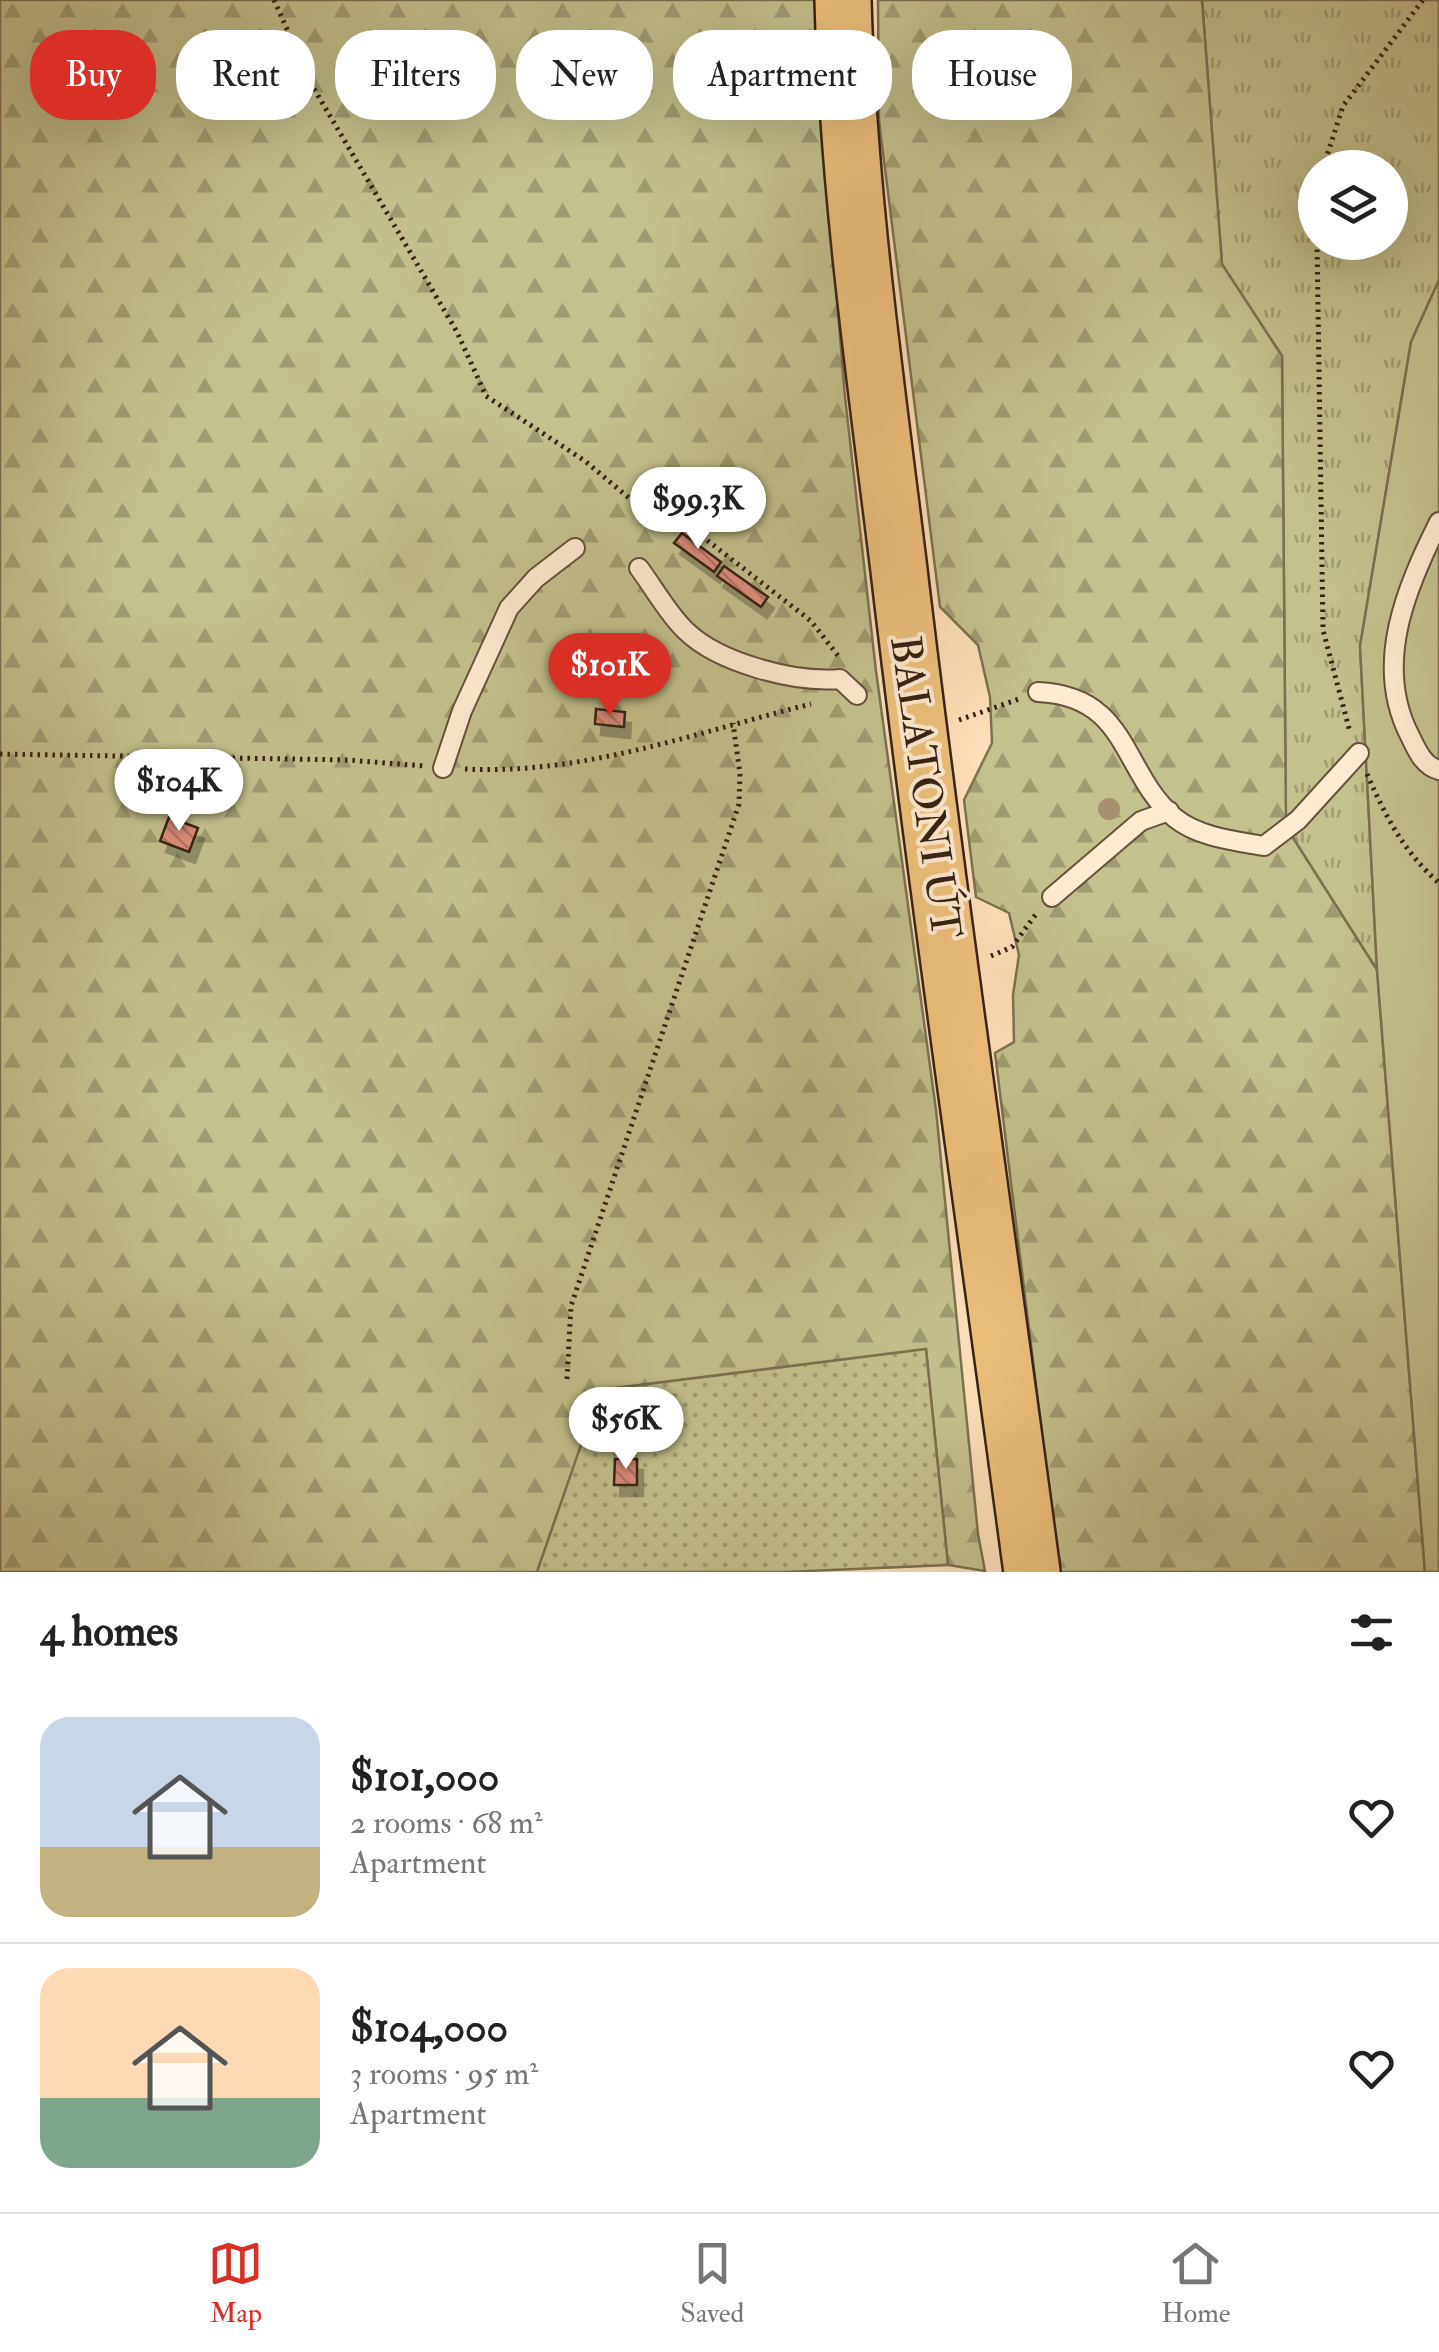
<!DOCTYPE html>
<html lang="en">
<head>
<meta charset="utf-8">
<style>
  body { margin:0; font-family:"IM FELL Double Pica",serif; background:#f2f2f2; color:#222; height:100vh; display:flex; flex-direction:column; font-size:38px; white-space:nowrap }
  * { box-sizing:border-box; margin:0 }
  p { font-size:32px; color:#767676 }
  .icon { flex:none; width:55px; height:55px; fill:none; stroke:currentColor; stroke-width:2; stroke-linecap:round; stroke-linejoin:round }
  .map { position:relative; height:1572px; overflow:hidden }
  .drawer { display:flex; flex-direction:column; background:#fff; flex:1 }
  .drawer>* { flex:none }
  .top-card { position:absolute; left:30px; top:30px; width:1380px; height:90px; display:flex; gap:20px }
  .tools { position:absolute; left:1298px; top:150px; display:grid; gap:20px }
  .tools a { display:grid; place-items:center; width:110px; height:110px; border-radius:50%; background:#fff; box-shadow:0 10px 40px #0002; font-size:50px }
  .price { position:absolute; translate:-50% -85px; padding:0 22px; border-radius:35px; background:#fff; color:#222; font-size:32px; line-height:65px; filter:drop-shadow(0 2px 5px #0008) }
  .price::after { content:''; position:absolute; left:50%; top:60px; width:30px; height:22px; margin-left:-15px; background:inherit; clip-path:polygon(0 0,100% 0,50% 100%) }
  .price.on { background:#d93025; color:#fff }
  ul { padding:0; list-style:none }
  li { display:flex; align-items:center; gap:30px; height:250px; padding:0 40px }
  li+li { border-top:2px solid #e0e0e0 }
  li span { display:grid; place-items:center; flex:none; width:280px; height:200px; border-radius:30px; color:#555 }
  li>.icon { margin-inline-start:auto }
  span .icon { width:120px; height:120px; fill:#fffc; stroke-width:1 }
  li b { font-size:42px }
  h2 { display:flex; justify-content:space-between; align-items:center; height:120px; padding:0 40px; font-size:42px }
  .tag { padding:0 35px; border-radius:40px; background:#fff; box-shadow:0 10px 40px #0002; font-size:35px; line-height:90px }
  .tag.on { background:#d93025; color:#fff }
  .dock { display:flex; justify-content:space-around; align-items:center; height:140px; border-top:2px solid #e0e0e0; background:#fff; font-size:28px; color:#767676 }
  .dock a { display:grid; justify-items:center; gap:5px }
  .dock .on { color:#d93025 }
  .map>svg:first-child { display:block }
  .grass { fill:url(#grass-tufts); stroke:#7c7150; stroke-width:2.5; fill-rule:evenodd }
  .forest { fill:url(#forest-firs); stroke:#7c7150; stroke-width:2.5 }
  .garden { fill:url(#garden-dots); stroke:#7c7150; stroke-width:2.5 }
  .pitch { fill:#c3c18c; stroke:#7c7150; stroke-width:2.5 }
  .building { fill:url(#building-back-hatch); stroke:#362113; stroke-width:2.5; filter:url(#shadow) }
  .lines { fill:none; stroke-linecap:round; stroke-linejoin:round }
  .service-casing { stroke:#68513c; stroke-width:22 }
  .primary-casing { stroke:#362113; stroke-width:60 }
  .path { stroke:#362113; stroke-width:5; stroke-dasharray:2.5 5; stroke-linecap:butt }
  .service { stroke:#feebd2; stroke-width:18 }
  .primary { stroke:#eec07c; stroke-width:55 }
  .tree { fill:#a79172 }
  .labels { text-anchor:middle; stroke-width:8; stroke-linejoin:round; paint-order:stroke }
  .street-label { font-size:42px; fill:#362113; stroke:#feebd2 }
</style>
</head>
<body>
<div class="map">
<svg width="1439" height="1572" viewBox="0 0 1439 1572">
  <defs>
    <pattern id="grass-tufts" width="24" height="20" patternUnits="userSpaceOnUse" patternTransform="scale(2.5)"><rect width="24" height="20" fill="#c3c18c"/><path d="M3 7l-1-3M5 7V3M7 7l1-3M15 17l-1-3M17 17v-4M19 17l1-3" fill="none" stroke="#9f9c71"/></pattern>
    <pattern id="forest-firs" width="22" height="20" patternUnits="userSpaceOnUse" patternTransform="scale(2.5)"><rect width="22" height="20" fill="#c3c18c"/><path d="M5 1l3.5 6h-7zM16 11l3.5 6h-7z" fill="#9f9c71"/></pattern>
    <pattern id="garden-dots" width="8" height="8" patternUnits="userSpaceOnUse" patternTransform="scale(2.5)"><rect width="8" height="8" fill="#c3c18c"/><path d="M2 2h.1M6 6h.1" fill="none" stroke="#9f9c71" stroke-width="1.8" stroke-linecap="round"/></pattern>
    <pattern id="building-back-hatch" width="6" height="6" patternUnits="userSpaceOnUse" patternTransform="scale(2.5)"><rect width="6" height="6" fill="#de8d7d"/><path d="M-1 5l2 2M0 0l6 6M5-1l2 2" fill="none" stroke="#b57365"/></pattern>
    <filter id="shadow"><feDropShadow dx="6" dy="11" stdDeviation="0" flood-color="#0004"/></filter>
  </defs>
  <rect width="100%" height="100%" fill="#fde0b9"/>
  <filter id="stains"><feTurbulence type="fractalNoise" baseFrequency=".002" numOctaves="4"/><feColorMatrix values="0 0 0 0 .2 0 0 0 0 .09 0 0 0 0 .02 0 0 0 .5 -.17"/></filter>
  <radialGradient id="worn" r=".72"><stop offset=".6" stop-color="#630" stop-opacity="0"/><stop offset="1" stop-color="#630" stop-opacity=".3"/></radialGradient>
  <path class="grass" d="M1202 0H1439V280L1411 342 1360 646 1377 970 1286 827 1282 356 1222 265ZM1315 168H1390V242H1315Z"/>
  <path class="forest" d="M0 0H818L821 106 845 397 876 671 936 1110 978 1534 985 1571 948 1565 926 1350 601 1390 537 1572H0Z
    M878 0H1202L1222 264 1282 356 1286 827 1377 970 1425 1572H1059L995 1053 1014 1042 1013 995 1019 955 1009 913 976 897 964 800 992 743 990 697 978 645 940 607 879 121Z"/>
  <path class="garden" d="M926 1349 948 1565 785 1572H537L600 1390Z"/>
  <path class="pitch" d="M1439 280V1572H1425L1377 970 1360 646 1411 342Z"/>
  <path class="building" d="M682 533 721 562 714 572 674 543Z
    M724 566 768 597 761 607 717 576Z
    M596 709 625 712 624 727 595 724Z
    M169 817 198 828 189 852 160 841Z
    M615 1459H637V1485H614Z"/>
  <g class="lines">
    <defs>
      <path id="service" d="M1439 522C1406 588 1373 665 1410 736 1417 750 1423 766 1439 770
        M639 568C654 588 668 614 686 631 719 663 795 683 840 679L857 695
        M1038 692C1130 696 1121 773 1175 818 1198 837 1236 841 1264 846L1298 820 1359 753
        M443 768 462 711 509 608 536 578 575 548
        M1052 897 1141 821 1169 811"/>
      <path id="primary" d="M843 0C848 188 875 376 898 562 938 899 987 1235 1032 1572"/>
    </defs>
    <use href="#service" class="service-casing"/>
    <use href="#primary" class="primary-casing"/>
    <path class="path" d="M274 0 313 87 457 332 486 396 585 461 666 529 690 527 811 621 839 657
      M1323 168 1343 106 1423 0
      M1317 242 1323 630 1350 732
      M959 720 1019 699
      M0 754 348 760 424 766
      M465 769C584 775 697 732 811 704
      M1367 774C1386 817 1403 851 1439 883
      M991 956 1012 947 1036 914
      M567 1379 571 1306 739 804 740 774 733 723"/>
    <use href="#service" class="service"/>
    <use href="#primary" class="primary"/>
  </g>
  <circle class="tree" cx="1109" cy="809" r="11"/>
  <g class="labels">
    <g class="street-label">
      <text transform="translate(927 787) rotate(82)" y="15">BALATONI ÚT</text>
    </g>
  </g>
  <rect width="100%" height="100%" filter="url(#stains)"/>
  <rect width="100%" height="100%" fill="url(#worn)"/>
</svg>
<div class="tools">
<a><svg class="icon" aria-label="layers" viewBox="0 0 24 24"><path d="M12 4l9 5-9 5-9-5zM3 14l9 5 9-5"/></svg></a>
</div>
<b class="price" style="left:698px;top:552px">$99.3K</b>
<b class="price on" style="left:610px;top:718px">$101K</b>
<b class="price" style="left:179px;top:834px">$104K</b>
<b class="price" style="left:626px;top:1472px">$56K</b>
<div class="top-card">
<a class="tag on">Buy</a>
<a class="tag">Rent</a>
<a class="tag">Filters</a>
<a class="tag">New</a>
<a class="tag">Apartment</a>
<a class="tag">House</a>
</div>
</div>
<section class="drawer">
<h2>4 homes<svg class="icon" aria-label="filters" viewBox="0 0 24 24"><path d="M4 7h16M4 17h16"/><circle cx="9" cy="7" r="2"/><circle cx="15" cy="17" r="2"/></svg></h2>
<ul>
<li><span style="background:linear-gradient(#c9d6e8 65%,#c2b280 0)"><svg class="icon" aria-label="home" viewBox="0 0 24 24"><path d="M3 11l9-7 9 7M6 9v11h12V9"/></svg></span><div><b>$101,000</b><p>2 rooms · 68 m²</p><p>Apartment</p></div><svg class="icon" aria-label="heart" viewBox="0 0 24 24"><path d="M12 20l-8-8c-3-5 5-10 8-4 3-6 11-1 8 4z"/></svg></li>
<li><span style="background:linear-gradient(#ffd9b3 65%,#7fa58c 0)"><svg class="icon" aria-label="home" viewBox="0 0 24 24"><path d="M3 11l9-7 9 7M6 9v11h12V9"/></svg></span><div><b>$104,000</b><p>3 rooms · 95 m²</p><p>Apartment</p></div><svg class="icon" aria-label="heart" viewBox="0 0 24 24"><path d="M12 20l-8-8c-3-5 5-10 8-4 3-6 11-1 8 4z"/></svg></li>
</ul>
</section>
<nav class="dock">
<a class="on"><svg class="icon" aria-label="map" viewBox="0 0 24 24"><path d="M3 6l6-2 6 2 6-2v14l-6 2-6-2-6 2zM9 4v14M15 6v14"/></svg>Map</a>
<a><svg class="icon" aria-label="saved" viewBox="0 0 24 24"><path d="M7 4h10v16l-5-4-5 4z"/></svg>Saved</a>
<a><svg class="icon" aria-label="home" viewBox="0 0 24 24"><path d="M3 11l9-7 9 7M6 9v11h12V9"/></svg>Home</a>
</nav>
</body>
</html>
